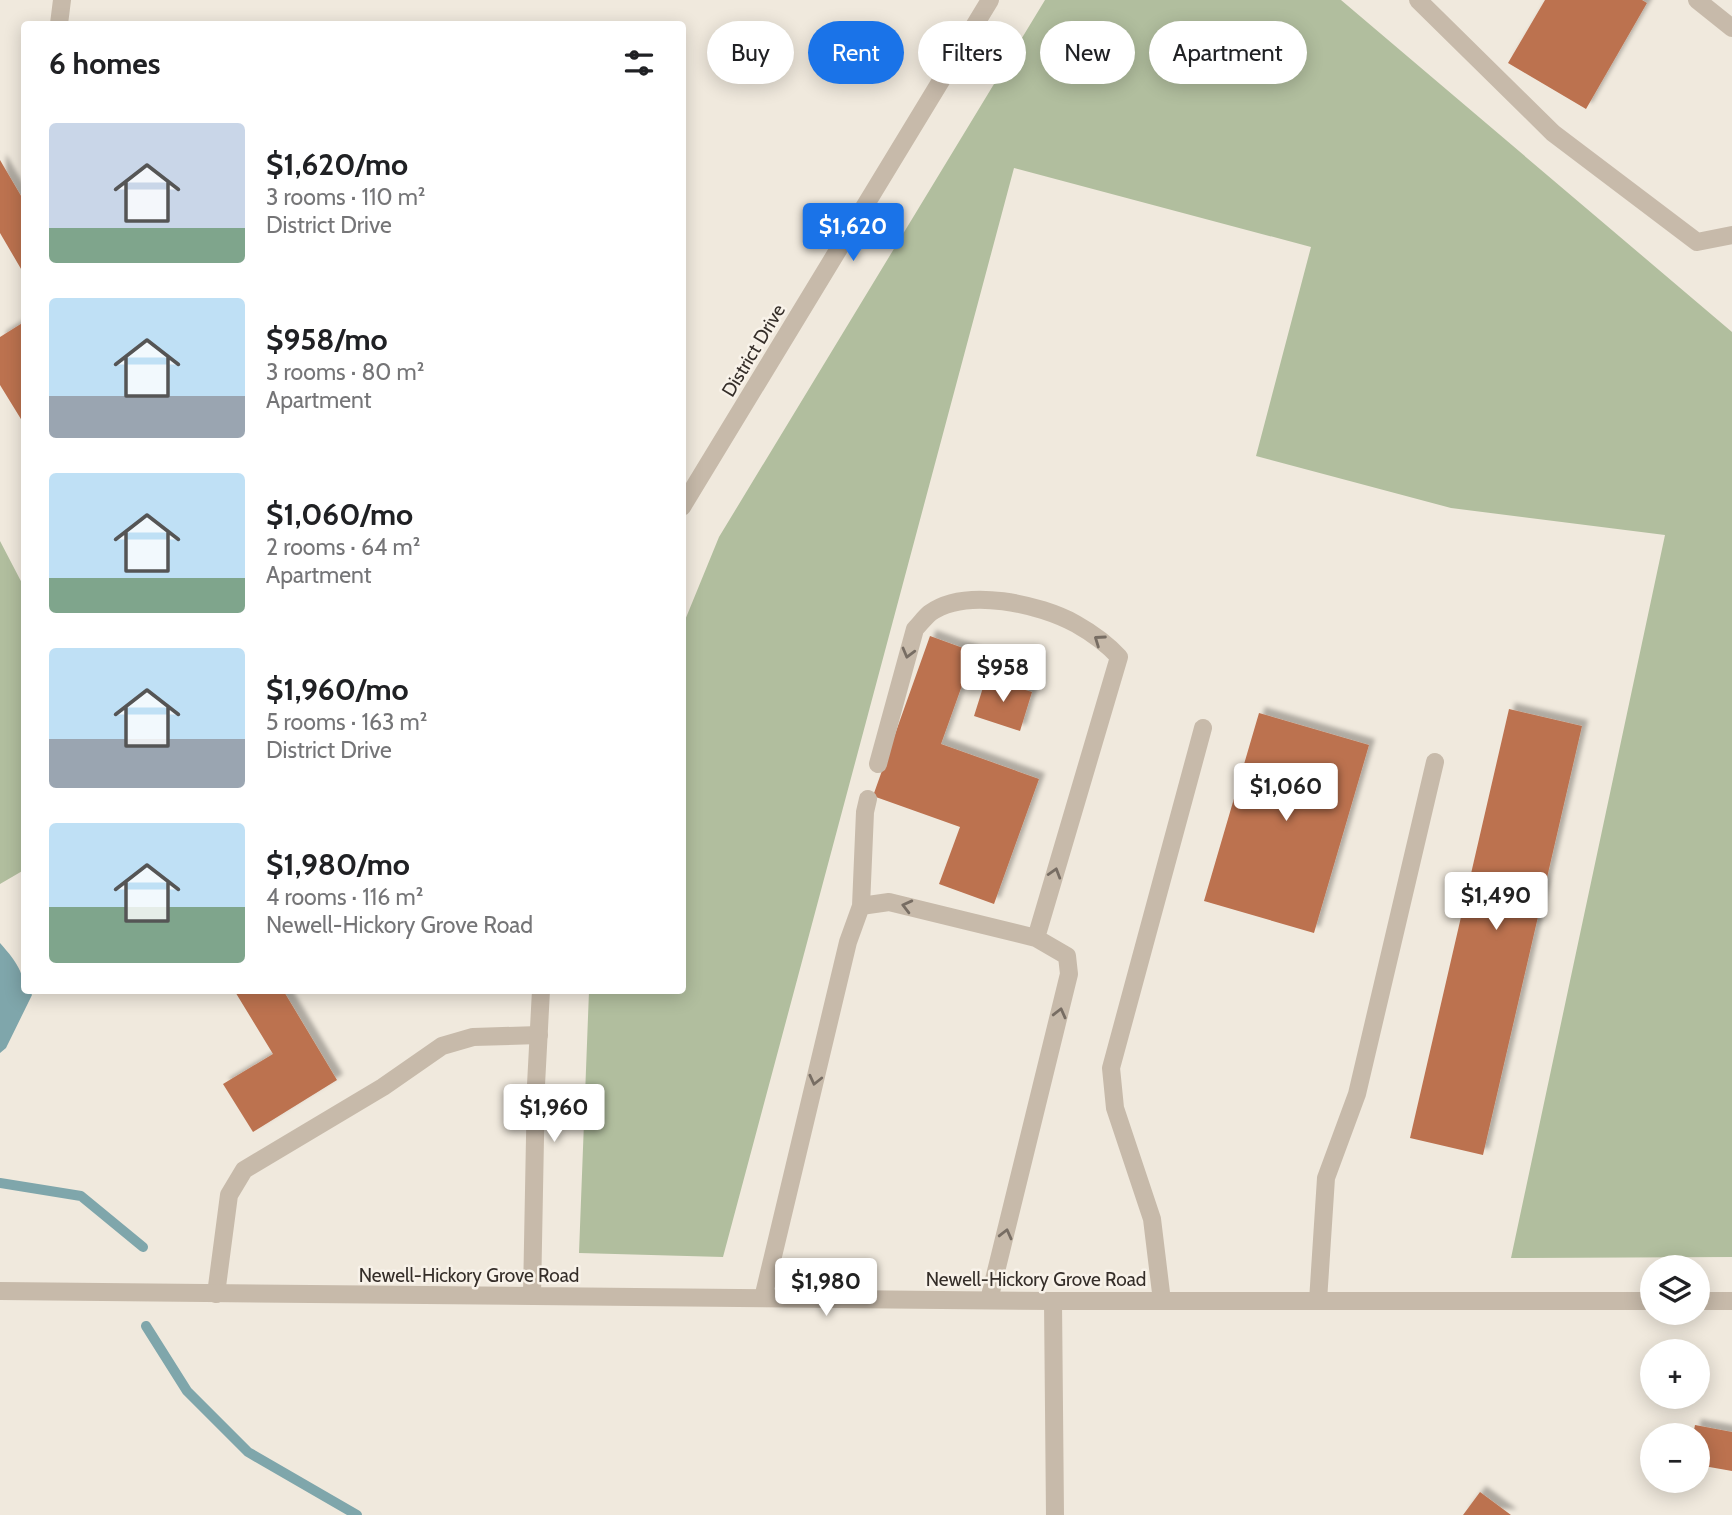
<!DOCTYPE html>
<html lang="en">
<head>
<meta charset="utf-8">
<style>
  body { margin:0; font-family:Cabin,sans-serif; background:#f2f2f2; color:#202124; height:100vh; display:flex; flex-direction:column; font-size:26px; white-space:nowrap }
  * { box-sizing:border-box; margin:0 }
  p { font-size:23px; color:#757577 }
  .icon { flex:none; width:38px; height:38px; fill:none; stroke:currentColor; stroke-width:2; stroke-linecap:round; stroke-linejoin:round }
  .map { position:relative; flex:1; overflow:hidden }
  .drawer { position:absolute; left:21px; top:21px; width:665px; height:973px; display:flex; flex-direction:column; background:#fff; border-radius:7px; box-shadow:0 4px 18px #0003 }
  .drawer>* { flex:none }
  .banner { position:absolute; left:707px; top:21px; width:665px; height:63px; display:flex; gap:14px }
  .controls { position:absolute; left:1640px; top:1255px; display:grid; gap:14px }
  .controls a { display:grid; place-items:center; width:70px; height:70px; border-radius:50%; background:#fff; box-shadow:0 4px 18px #0003; font-size:35px }
  .price { position:absolute; translate:-50% -60px; padding:0 16px; border-radius:7px; background:#fff; color:#222; font-size:23px; line-height:46px; filter:drop-shadow(0 2px 4px #0008) }
  .price::after { content:''; position:absolute; left:50%; top:42px; width:21px; height:16px; margin-left:-10px; background:inherit; clip-path:polygon(0 0,100% 0,50% 100%) }
  .price.on { background:#1a73e8; color:#fff }
  ul { padding:0; list-style:none }
  li { display:flex; align-items:center; gap:21px; height:175px; padding:0 28px }
  li span { display:grid; place-items:center; flex:none; width:196px; height:140px; border-radius:7px; color:#555 }
  li>.icon { margin-inline-start:auto }
  span .icon { width:84px; height:84px; fill:#fffc; stroke-width:1 }
  li b { font-size:30px }
  h2 { display:flex; justify-content:space-between; align-items:center; height:84px; padding:0 28px; font-size:30px }
  .pill { padding:0 24px; border-radius:32px; background:#fff; box-shadow:0 4px 18px #0003; font-size:24px; line-height:63px }
  .pill.on { background:#1a73e8; color:#fff }
  .map>svg:first-child { display:block }
  .green { fill:#b1be9e }
  .water { fill:#7fa6ab }
  .lines { fill:none; stroke-linecap:round; stroke-linejoin:round }
  .stream { stroke:#7fa6ab; stroke-width:10 }
  .building { fill:#bc7250; filter:url(#shadow) }
  .lane { stroke:#c7baaa; stroke-width:18 }
  .street { stroke:#c7baaa; stroke-width:18 }
  .oneway { stroke:#776d63 }
  .labels { text-anchor:middle; stroke-width:5; stroke-linejoin:round; paint-order:stroke }
  .street-label { font-size:19px; fill:#352e29; stroke:#f8f2e9 }
</style>
</head>
<body>
<div class="map">
<svg width="1732" height="1515" viewBox="0 0 1732 1515">
  <defs>
    <filter id="shadow"><feDropShadow dx="6" dy="-6" stdDeviation="2" flood-color="#0004"/></filter>
  </defs>
  <rect width="100%" height="100%" fill="#f0e9dd"/>
  <path class="green" d="M1045 0H1341L1732 332V1257L1511 1258 1665 535 1451 508 1256 456 1311 247 1014 168 723 1257 579 1253 589 991 682 990 683 625 719 537Z
    M0 541 24 587V870L0 884Z"/>
  <path class="water" d="M0 943C13 958 24 970 24 990L30 991 32 995 6 1048 0 1053Z"/>
  <g class="lines">
    <path class="stream" d="M0 1183 81 1196 143 1247
      M146 1326 187 1391 248 1452 357 1515"/>
  </g>
  <path class="building" d="M1545 0H1642L1647 3 1586 109 1508 63Z
    M0 160 24 201V274L0 233Z
    M24 322V424L0 385V337Z
    M930 636 974 652 941 744 1039 779 994 904 939 884 960 827 873 796Z
    M986 678 1032 692 1020 731 974 716Z
    M1509 709 1582 726 1483 1155 1410 1138Z
    M1259 713 1369 745 1314 933 1204 901Z
    M234 990H283L337 1080 253 1132 223 1084 273 1054Z
    M1695 1425 1732 1432V1471L1698 1465V1435H1693Z
    M1480 1492 1511 1515H1463Z"/>
  <g class="lines">
    <path class="lane" d="M1418 0 1553 133 1697 242 1732 235
      M1697 0 1732 28
      M59 24 62 0
      M878 764 915 629C920 624 924 618 930 613 966 587 1040 604 1076 624 1092 633 1107 644 1119 657L1036 938
      M861 906 865 812 868 799
      M216 1294 229 1195 244 1170 383 1087 442 1046 473 1037 539 1035
      M763 1298 848 942 861 906 889 902 1036 938 1067 956 1069 974 989 1300
      M1053 1301 1055 1515
      M1162 1301 1152 1219 1115 1108 1111 1068 1203 728
      M1318 1301 1326 1178 1357 1094 1435 762"/>
    <path class="street" d="M682 507 990 0
      M0 1291 1053 1301H1652
      M532 1296 536 1085 541 990
      M1698 1301H1732"/>
  </g>
  <defs><path id="oneway-chevron" d="M-2-3.5L2.5 0L-2 3.5" fill="none" stroke-width="1.6" stroke-linecap="round" stroke-linejoin="round" transform="scale(1.75)"/></defs>
  <g class="oneway">
    <use href="#oneway-chevron" transform="translate(1099 640) rotate(-145)"/>
    <use href="#oneway-chevron" transform="translate(908 653) rotate(105)"/>
    <use href="#oneway-chevron" transform="translate(1055 873) rotate(-73)"/>
    <use href="#oneway-chevron" transform="translate(907 906) rotate(-166)"/>
    <use href="#oneway-chevron" transform="translate(1060 1013) rotate(-76)"/>
    <use href="#oneway-chevron" transform="translate(815 1080) rotate(103)"/>
    <use href="#oneway-chevron" transform="translate(1006 1234) rotate(-76)"/>
  </g>
  <g class="labels">
    <g class="street-label">
      <text transform="translate(753 350) rotate(-59)" y="7">District Drive</text>
      <text x="469" y="1282">Newell-Hickory Grove Road</text>
      <text x="1036" y="1286">Newell-Hickory Grove Road</text>
    </g>
  </g>
</svg>
<div class="controls">
<a><svg class="icon" aria-label="layers" viewBox="0 0 24 24"><path d="M12 4l9 5-9 5-9-5zM3 14l9 5 9-5"/></svg></a>
<a>+</a>
<a>−</a>
</div>
<b class="price on" style="left:853px;top:263px">$1,620</b>
<b class="price" style="left:1003px;top:704px">$958</b>
<b class="price" style="left:1286px;top:823px">$1,060</b>
<b class="price" style="left:1496px;top:932px">$1,490</b>
<b class="price" style="left:554px;top:1144px">$1,960</b>
<b class="price" style="left:826px;top:1318px">$1,980</b>
<div class="banner">
<a class="pill">Buy</a>
<a class="pill on">Rent</a>
<a class="pill">Filters</a>
<a class="pill">New</a>
<a class="pill">Apartment</a>
</div>
<section class="drawer">
<h2>6 homes<svg class="icon" aria-label="filters" viewBox="0 0 24 24"><path d="M4 7h16M4 17h16"/><circle cx="9" cy="7" r="2"/><circle cx="15" cy="17" r="2"/></svg></h2>
<ul>
<li><span style="background:linear-gradient(#c9d6e8 75%,#7fa58c 0)"><svg class="icon" aria-label="home" viewBox="0 0 24 24"><path d="M3 11l9-7 9 7M6 9v11h12V9"/></svg></span><div><b>$1,620/mo</b><p>3 rooms · 110 m²</p><p>District Drive</p></div></li>
<li><span style="background:linear-gradient(#bfe0f5 70%,#9aa5b1 0)"><svg class="icon" aria-label="home" viewBox="0 0 24 24"><path d="M3 11l9-7 9 7M6 9v11h12V9"/></svg></span><div><b>$958/mo</b><p>3 rooms · 80 m²</p><p>Apartment</p></div></li>
<li><span style="background:linear-gradient(#bfe0f5 75%,#7fa58c 0)"><svg class="icon" aria-label="home" viewBox="0 0 24 24"><path d="M3 11l9-7 9 7M6 9v11h12V9"/></svg></span><div><b>$1,060/mo</b><p>2 rooms · 64 m²</p><p>Apartment</p></div></li>
<li><span style="background:linear-gradient(#bfe0f5 65%,#9aa5b1 0)"><svg class="icon" aria-label="home" viewBox="0 0 24 24"><path d="M3 11l9-7 9 7M6 9v11h12V9"/></svg></span><div><b>$1,960/mo</b><p>5 rooms · 163 m²</p><p>District Drive</p></div></li>
<li><span style="background:linear-gradient(#bfe0f5 60%,#7fa58c 0)"><svg class="icon" aria-label="home" viewBox="0 0 24 24"><path d="M3 11l9-7 9 7M6 9v11h12V9"/></svg></span><div><b>$1,980/mo</b><p>4 rooms · 116 m²</p><p>Newell-Hickory Grove Road</p></div></li>
</ul>
</section>
</div>
</body>
</html>
